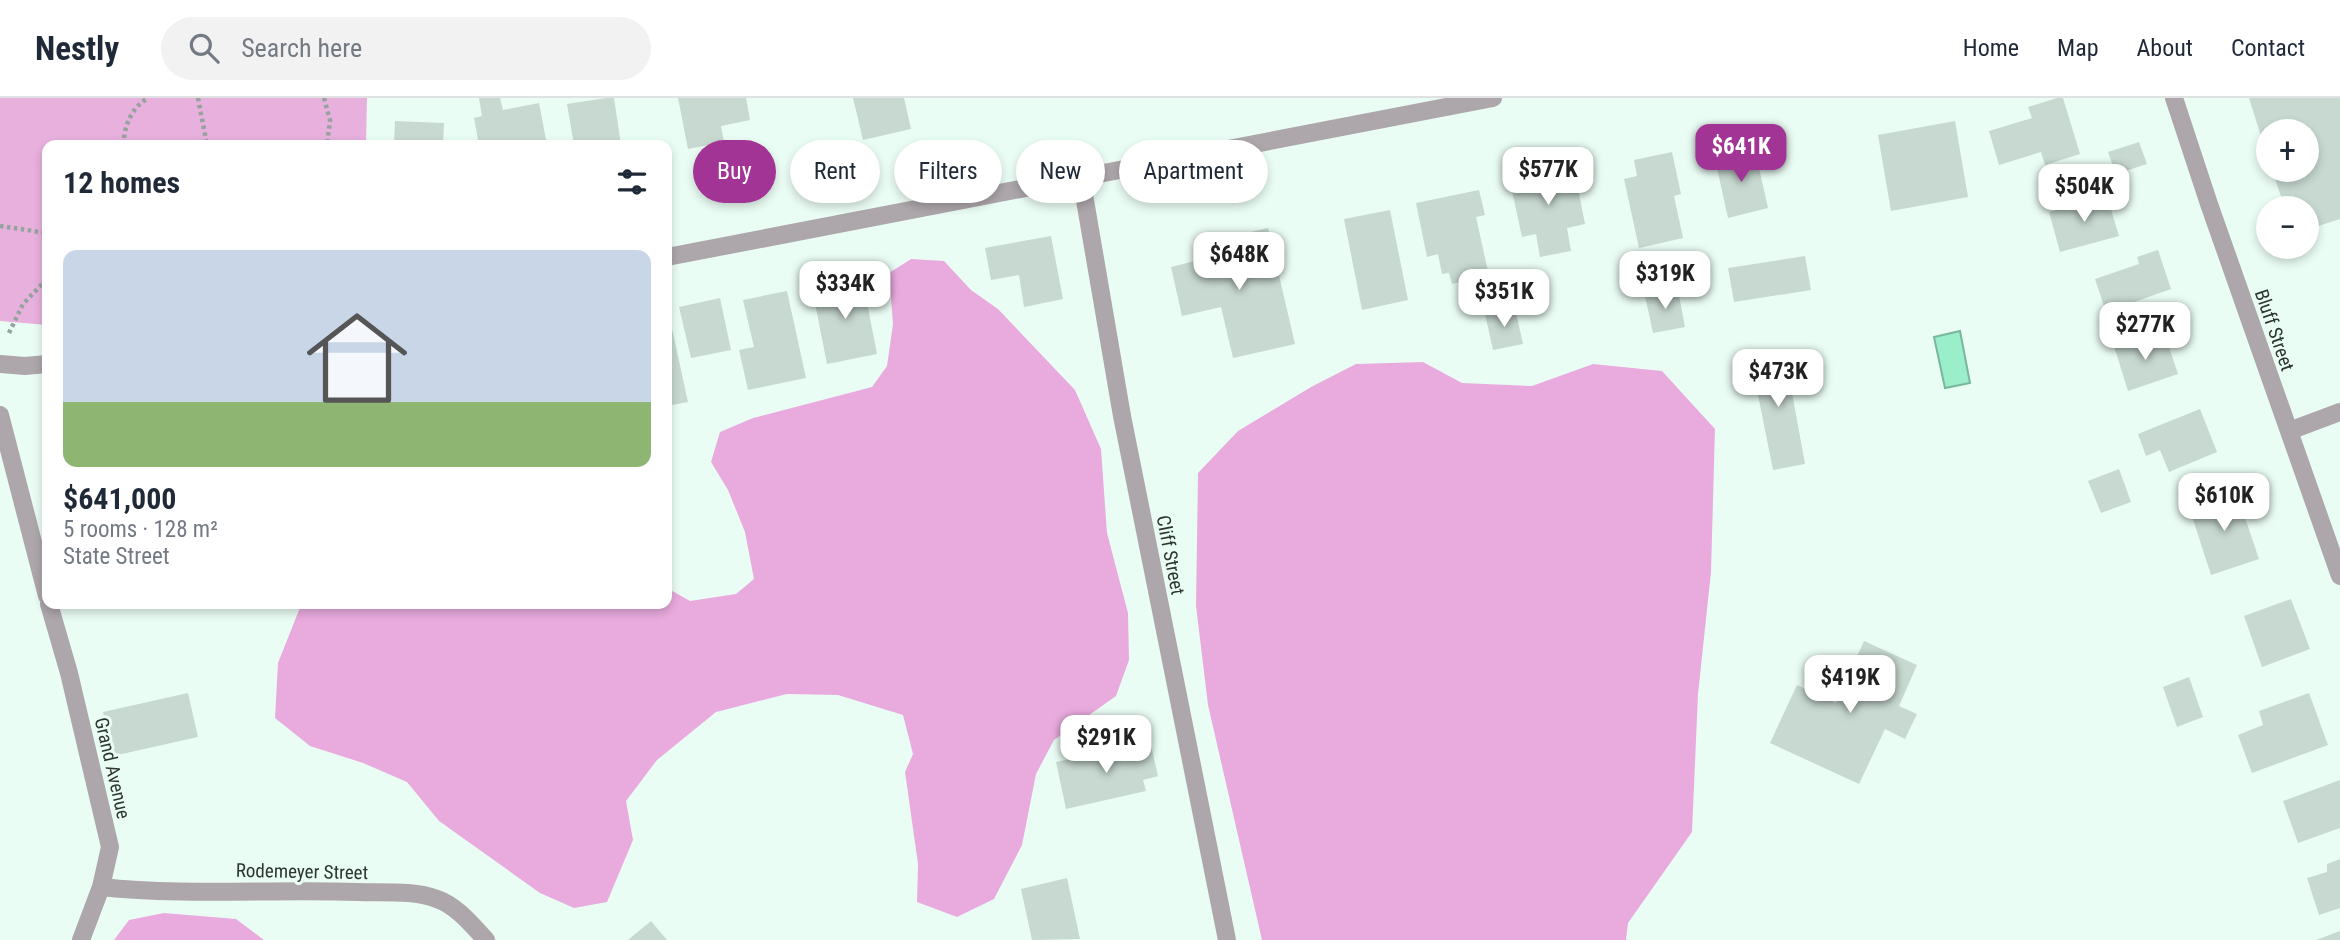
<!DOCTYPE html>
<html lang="en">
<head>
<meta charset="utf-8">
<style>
  body { margin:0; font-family:"Roboto Condensed",sans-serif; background:#f2f2f3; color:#1f2937; height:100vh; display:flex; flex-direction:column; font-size:26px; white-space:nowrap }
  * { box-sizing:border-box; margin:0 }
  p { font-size:23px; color:#747a83 }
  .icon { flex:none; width:38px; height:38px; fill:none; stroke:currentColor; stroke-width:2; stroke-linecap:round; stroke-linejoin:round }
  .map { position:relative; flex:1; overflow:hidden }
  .panel { position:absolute; left:42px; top:42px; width:630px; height:469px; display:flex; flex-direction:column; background:#fff; border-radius:14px; box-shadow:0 4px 10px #0003 }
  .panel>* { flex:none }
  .hud { position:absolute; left:693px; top:42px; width:665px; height:63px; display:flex; gap:14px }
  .controls { position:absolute; left:2256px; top:21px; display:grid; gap:14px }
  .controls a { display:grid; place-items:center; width:63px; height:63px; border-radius:50%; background:#fff; box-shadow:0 4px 10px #0003; font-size:35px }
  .price { position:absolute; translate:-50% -60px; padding:0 16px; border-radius:14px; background:#fff; color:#222; font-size:23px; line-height:46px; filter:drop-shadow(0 2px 4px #0008) }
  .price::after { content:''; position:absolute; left:50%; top:42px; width:21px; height:16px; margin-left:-10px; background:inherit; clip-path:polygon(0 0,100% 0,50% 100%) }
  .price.on { background:#a13494; color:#fff }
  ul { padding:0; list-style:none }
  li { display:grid; align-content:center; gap:14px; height:371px; padding:0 21px }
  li+li { border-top:2px solid #e0e1e3 }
  li span { display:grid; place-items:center; height:217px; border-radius:14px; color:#555 }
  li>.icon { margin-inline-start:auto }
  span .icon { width:126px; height:126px; fill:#fffc; stroke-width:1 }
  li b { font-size:30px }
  h2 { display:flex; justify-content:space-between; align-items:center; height:84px; padding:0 21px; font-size:30px }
  .chip { padding:0 24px; border-radius:32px; background:#fff; box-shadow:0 4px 10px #0003; font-size:24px; line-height:63px }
  .chip.on { background:#a13494; color:#fff }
  header { display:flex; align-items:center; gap:42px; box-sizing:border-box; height:98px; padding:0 35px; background:#fff; border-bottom:2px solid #e0e1e3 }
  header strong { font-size:33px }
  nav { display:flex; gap:38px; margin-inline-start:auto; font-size:24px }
  .search { width:490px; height:63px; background:#f2f2f3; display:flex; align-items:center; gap:18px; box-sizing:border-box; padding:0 24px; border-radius:38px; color:#747a83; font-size:26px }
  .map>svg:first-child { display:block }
  .green { fill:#e8b0dd }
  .forest { fill:#e9abde }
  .water { fill:#9aefca; stroke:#79b79c; stroke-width:2 }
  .building { fill:#c7d9d0 }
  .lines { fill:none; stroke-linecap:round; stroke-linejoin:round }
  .path { stroke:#95a39c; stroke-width:4.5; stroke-dasharray:3.5 3.5; stroke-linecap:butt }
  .minor { stroke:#ada6ab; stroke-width:18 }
  .labels { text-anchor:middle; stroke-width:6; stroke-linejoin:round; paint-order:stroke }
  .street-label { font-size:19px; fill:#2d3531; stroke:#eafdf4 }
</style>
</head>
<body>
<header>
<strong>Nestly</strong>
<div class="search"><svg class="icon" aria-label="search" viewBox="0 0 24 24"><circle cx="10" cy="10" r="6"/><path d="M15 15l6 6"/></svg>Search here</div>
<nav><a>Home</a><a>Map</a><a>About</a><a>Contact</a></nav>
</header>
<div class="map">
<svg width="2340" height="842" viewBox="0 0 2340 842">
  <rect width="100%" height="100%" fill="#eafdf4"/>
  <path class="green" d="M0 0H367L366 47H47V227L0 223Z"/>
  <path class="forest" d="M911 161 944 163 971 192 998 211 1075 292 1101 351 1107 435 1128 515 1129 562 1116 598 1054 642 1036 676 1022 747 994 801 957 819 917 804 918 766 905 674 913 656 903 617 838 597 787 596 716 614 657 662 626 703 633 742 607 804 574 810 540 795 439 723 407 684 363 665 310 648 275 620 278 565 299 512 298 506H667V490L690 503 736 496 754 481 745 434 728 392 711 364 720 334 753 320 872 289 887 268 893 226 889 175Z
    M1423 264 1462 285 1532 288 1593 266 1662 273 1715 331 1711 474 1698 596 1692 734 1628 825 1626 842H1262L1208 607 1196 508 1198 375 1238 333 1311 289 1356 266Z
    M164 815 236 821 264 842H114L129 822Z"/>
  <path class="water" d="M1960 233 1970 285 1945 290 1934 239Z"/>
  <path class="building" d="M479 0H500L503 12 539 5 547 47H479L474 20 482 18Z
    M606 0H614L621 47H574L567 6Z
    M678 0H746L750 22 721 28 724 44 688 51Z
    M853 0H904L911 31 863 42Z
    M2057 0H2063L2080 56 2045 67 2041 54 1999 67 1989 33 2032 20 2028 9Z
    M2249 0H2340V121L2306 132V110H2285L2272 72H2306V33H2268L2267 57Z
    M395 23 444 25 443 47H394Z
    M1955 23 1968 99 1891 113 1878 37Z
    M2139 44 2147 66 2116 76 2108 54Z
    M1755 52 1768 110 1728 120 1715 61Z
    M1672 54 1681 96 1674 98 1683 140 1639 150 1624 81 1637 78 1634 62Z
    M1573 65 1585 126 1567 130 1571 153 1540 159 1536 136 1522 139 1509 79Z
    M1479 92 1485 117 1476 119 1489 178 1452 186 1449 175 1442 176 1438 156 1427 159 1416 105Z
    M2107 98 2119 138 2060 154 2049 114Z
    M1390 112 1408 202 1362 212 1344 121Z
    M1268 130 1295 246 1233 260 1221 209 1182 218 1171 169 1211 159 1208 144Z
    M1051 138 1063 201 1024 209 1019 177 991 182 985 150Z
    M2158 152 2171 191 2106 214 2095 181 2139 166 2137 159Z
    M1805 158 1811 192 1734 204 1728 170Z
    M862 179 877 256 827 266 812 190Z
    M1678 192 1685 229 1653 235 1645 198Z
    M787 193 806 280 748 292 739 252 754 249 743 202Z
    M720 200 731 252 691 260 679 209Z
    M1515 210 1523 246 1493 252 1485 216Z
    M668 212 688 304 667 308V213Z
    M2148 237 2151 245 2166 240 2178 276 2128 293 2114 248Z
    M1784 251 1805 366 1773 372 1750 257Z
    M2200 311 2217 354 2169 374 2160 352 2146 358 2138 336Z
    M2119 371 2131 404 2101 415 2088 383Z
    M2236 393 2259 461 2211 477 2189 409Z
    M2291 501 2310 551 2262 569 2244 518Z
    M1864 543 1917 567 1899 608 1917 616 1905 641 1885 631 1859 686 1770 645 1797 587 1836 605Z
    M2189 579 2203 619 2177 629 2163 589Z
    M188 595 198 639 113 658 103 614Z
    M2309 595 2328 647 2252 675 2238 637 2263 627 2259 613Z
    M1150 643 1158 678 1143 682 1146 693 1066 711 1056 664Z
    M2340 682V730L2298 745 2283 703Z
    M2340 761V810L2319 817 2307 780 2327 774V766Z
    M1067 780 1080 841 1032 842 1021 791Z
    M651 823 667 842H628Z
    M2340 833V842H2316Z"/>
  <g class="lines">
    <path class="path" d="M198 0 207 47
      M324 0 330 22 327 47
      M124 47C123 29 132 9 148 0
      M0 128 47 135
      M9 235 23 206 47 181"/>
    <path class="minor" d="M2174 0 2209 106 2340 478
      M1081 79 1122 318 1227 842
      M667 159 1493 0
      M0 266 25 268 47 266
      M0 317 47 498
      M2289 333 2340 314
      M49 506 69 575 110 749 101 789 81 842
      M101 789C186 798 272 791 358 794 383 795 413 792 437 801 457 808 472 827 486 842"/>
  </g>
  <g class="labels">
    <g class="street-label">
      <text transform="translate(2275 232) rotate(71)" y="7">Bluff Street</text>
      <text transform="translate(1171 457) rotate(79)" y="7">Cliff Street</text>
      <text transform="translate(113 670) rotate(77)" y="7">Grand Avenue</text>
      <text transform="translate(302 773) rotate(1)" y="7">Rodemeyer Street</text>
    </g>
  </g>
</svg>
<div class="controls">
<a>+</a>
<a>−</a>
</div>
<b class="price on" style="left:1741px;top:86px">$641K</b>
<b class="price" style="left:1548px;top:109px">$577K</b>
<b class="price" style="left:2084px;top:126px">$504K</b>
<b class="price" style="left:1239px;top:194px">$648K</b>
<b class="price" style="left:1665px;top:213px">$319K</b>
<b class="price" style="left:845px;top:223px">$334K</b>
<b class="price" style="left:1504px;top:231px">$351K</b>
<b class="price" style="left:2145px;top:264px">$277K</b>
<b class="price" style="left:1778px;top:311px">$473K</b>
<b class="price" style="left:2224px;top:435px">$610K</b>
<b class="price" style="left:1850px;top:617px">$419K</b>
<b class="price" style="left:1106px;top:677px">$291K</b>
<div class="hud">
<a class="chip on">Buy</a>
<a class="chip">Rent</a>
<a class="chip">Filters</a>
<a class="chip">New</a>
<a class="chip">Apartment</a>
</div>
<section class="panel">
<h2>12 homes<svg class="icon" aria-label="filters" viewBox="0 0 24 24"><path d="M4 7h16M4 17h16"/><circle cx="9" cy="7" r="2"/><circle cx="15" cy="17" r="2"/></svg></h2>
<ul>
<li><span style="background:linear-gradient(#c9d6e8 70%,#8fb573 0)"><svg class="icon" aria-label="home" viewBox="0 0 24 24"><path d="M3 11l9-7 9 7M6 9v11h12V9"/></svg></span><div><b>$641,000</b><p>5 rooms · 128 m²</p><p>State Street</p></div></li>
</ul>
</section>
</div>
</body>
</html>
